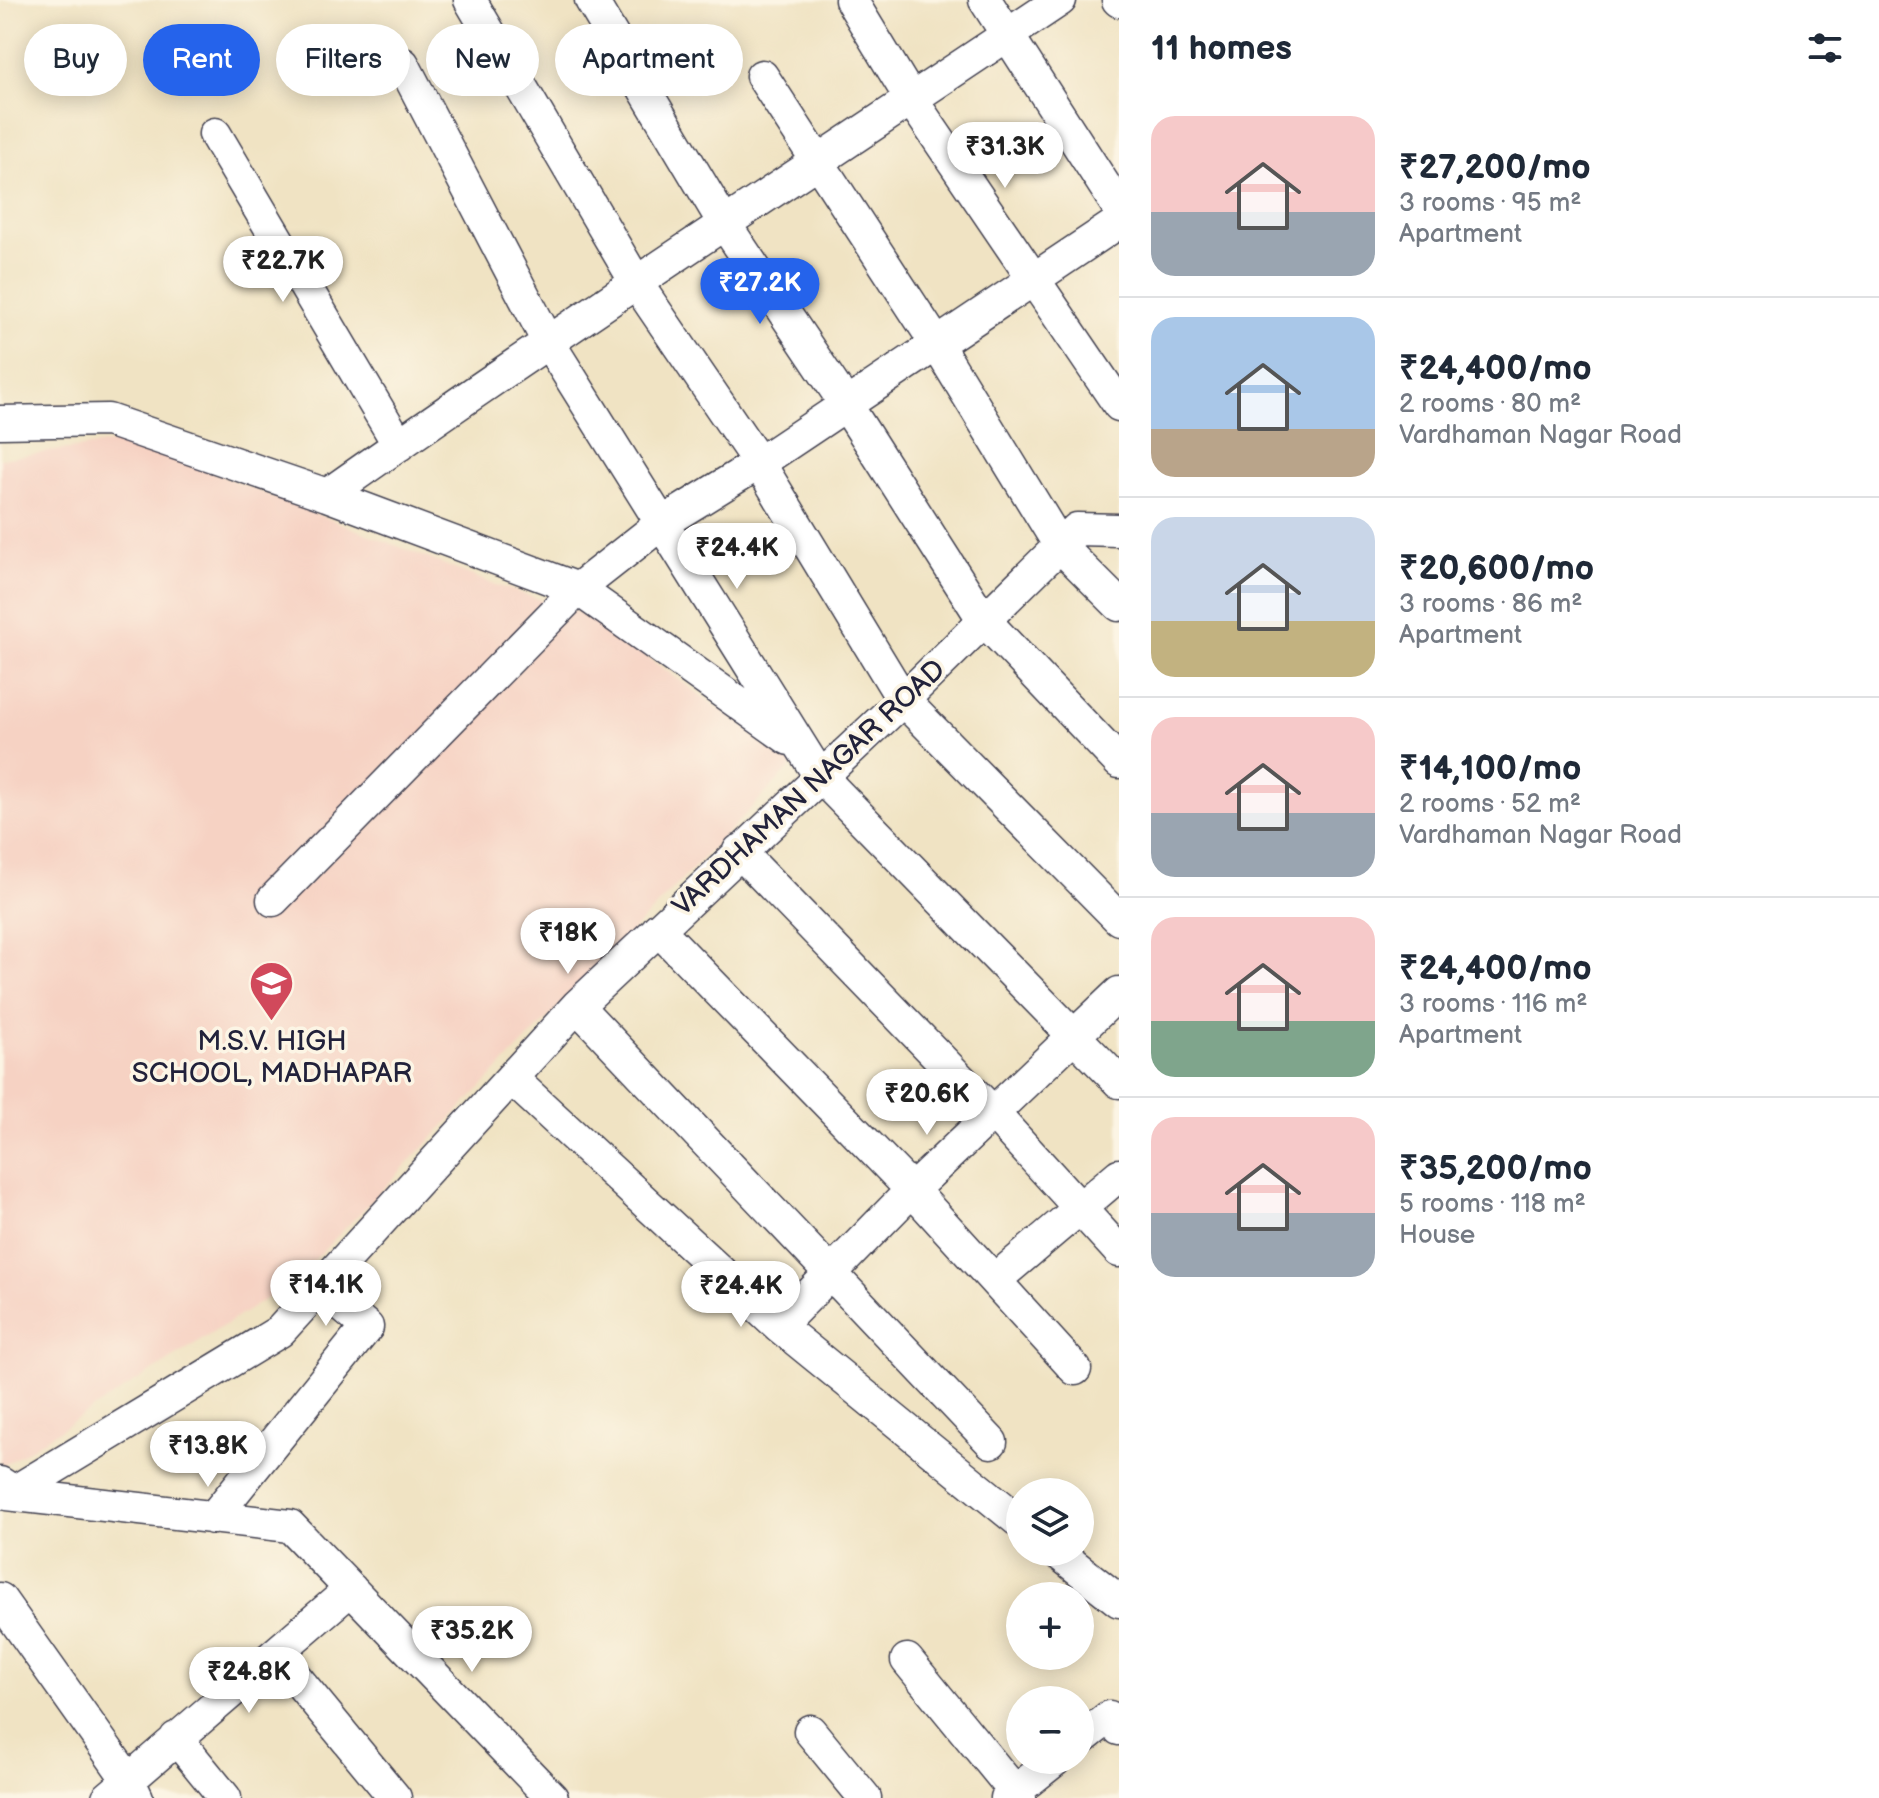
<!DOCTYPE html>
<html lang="en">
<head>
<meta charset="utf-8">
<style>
  body { margin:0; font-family:"Balsamiq Sans",sans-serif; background:#f2f2f3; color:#1f2937; height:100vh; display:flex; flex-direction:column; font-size:30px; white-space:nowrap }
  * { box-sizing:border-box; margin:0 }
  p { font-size:26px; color:#747a83 }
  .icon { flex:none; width:44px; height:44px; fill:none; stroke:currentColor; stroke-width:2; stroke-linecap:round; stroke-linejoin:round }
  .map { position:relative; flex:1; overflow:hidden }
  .panel { display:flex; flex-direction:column; background:#fff; width:760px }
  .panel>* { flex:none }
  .guide { position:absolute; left:24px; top:24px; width:760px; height:72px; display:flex; gap:16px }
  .buttons { position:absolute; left:1006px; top:1478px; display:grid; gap:16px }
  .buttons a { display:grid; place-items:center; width:88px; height:88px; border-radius:50%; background:#fff; box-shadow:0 4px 20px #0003; font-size:40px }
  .price { position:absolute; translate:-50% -68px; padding:0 18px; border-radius:28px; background:#fff; color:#222; font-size:26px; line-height:52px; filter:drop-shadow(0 2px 4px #0008) }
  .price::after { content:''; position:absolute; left:50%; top:48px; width:24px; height:18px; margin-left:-12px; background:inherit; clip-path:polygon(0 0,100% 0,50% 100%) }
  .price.on { background:#2563eb; color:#fff }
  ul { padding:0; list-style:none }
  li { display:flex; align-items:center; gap:24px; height:200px; padding:0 32px }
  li+li { border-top:2px solid #e0e1e3 }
  li span { display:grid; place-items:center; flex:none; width:224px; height:160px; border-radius:24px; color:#555 }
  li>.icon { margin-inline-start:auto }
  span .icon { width:96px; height:96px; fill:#fffc; stroke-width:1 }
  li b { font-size:34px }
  h2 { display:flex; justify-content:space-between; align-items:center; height:96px; padding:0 32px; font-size:34px }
  .tag { padding:0 28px; border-radius:36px; background:#fff; box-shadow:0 4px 20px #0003; font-size:28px; line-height:72px }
  .tag.on { background:#2563eb; color:#fff }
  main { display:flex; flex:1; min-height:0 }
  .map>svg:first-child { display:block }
  .built { fill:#f6d2c3 }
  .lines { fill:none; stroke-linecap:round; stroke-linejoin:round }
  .minor-casing { stroke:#413f4f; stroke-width:35 }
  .minor { stroke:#fff; stroke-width:32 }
  .labels { text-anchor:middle; stroke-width:7; stroke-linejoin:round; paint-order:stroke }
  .street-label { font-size:28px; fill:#22223b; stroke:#fcf5e5 }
  .poi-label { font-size:28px; fill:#22223b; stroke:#fcf5e5 }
</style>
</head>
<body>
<main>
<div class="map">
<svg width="1119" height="1798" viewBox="0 0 1119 1798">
  <rect width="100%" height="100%" fill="#fcf5e5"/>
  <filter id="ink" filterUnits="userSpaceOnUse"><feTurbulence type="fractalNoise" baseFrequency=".0125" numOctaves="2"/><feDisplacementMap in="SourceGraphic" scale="16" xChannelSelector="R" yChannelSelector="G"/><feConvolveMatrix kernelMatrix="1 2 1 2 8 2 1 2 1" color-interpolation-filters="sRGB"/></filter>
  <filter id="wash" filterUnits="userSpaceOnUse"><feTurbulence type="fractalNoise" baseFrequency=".006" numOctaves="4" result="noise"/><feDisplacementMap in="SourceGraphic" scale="32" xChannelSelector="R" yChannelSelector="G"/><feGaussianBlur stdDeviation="1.8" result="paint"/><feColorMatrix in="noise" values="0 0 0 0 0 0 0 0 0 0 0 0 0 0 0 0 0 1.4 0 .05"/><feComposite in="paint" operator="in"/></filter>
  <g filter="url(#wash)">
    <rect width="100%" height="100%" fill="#f0e3c3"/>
    <path class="built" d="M131 440 493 584 590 616 795 763 294 1281 3 1466 0 1461V459Z"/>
  </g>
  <g filter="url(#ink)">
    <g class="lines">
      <defs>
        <path id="minor" d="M470 0 637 284 759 463 903 700 1119 919
          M591 0 724 223 845 403 983 619 1119 762
          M851 0 911 99 1119 405
          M985 0 1119 208
          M1118 0 1119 1
          M403 64 547 340 819 775 1119 1082
          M762 76 936 343 1060 546 1119 605
          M215 134 399 445
          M0 422 108 420 327 495 578 589 789 739
          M327 495C568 325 815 164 1060 0
          M739 851 992 1112 1119 1251
          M273 900 578 589 662 523 759 463 1119 222
          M658 929 912 1190 1075 1369
          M577 1006 991 1442
          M511 1078 779 1326 1020 1522
          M995 1280 1119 1175
          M779 1326 912 1190 1119 993
          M0 1483 14 1492 280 1331 577 1006 903 700 1077 529 1119 530
          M7 1494 290 1526 552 1798
          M213 1518 367 1327 320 1287
          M1057 1552 1119 1601
          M0 1599 129 1781 137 1798
          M278 1656 395 1798
          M907 1660 1020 1798
          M810 1731 865 1798
          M176 1738 225 1798
          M1080 1740 1109 1717 1119 1729
          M108 1798 351 1589
          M1007 1798 1055 1760"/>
      </defs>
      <use href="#minor" class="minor-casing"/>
      <use href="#minor" class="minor"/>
    </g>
  </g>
  <defs>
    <symbol id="school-pin" viewBox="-11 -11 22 30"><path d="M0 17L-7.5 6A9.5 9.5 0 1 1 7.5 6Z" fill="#d1495b" stroke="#fcf5e5"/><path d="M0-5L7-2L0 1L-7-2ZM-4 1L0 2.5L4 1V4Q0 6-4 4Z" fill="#fff"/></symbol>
  </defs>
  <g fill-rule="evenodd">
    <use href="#school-pin" x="246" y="958" width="51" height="69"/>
  </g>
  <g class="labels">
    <g class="street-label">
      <text transform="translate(808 787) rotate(-43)" y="10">VARDHAMAN NAGAR ROAD</text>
    </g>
    <g class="poi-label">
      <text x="272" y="1050">M.S.V. HIGH<tspan x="272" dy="32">SCHOOL, MADHAPAR</tspan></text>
    </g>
  </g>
</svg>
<div class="buttons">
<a><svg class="icon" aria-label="layers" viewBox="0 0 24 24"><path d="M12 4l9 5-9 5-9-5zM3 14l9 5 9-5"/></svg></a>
<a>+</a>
<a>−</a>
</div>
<b class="price" style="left:1005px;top:190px">₹31.3K</b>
<b class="price" style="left:283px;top:304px">₹22.7K</b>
<b class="price on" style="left:760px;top:326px">₹27.2K</b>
<b class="price" style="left:737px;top:591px">₹24.4K</b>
<b class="price" style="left:568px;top:976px">₹18K</b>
<b class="price" style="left:927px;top:1137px">₹20.6K</b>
<b class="price" style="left:326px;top:1328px">₹14.1K</b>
<b class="price" style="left:741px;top:1329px">₹24.4K</b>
<b class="price" style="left:208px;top:1489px">₹13.8K</b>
<b class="price" style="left:472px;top:1674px">₹35.2K</b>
<b class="price" style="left:249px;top:1715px">₹24.8K</b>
<div class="guide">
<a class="tag">Buy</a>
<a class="tag on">Rent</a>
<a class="tag">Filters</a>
<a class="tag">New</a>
<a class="tag">Apartment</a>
</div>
</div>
<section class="panel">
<h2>11 homes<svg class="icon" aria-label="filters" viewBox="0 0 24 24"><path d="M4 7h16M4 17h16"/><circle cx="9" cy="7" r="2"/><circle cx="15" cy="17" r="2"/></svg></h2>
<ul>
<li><span style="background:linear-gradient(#f6c9c9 60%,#9aa5b1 0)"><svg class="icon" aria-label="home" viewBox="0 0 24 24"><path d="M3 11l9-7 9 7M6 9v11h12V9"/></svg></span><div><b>₹27,200/mo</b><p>3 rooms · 95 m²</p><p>Apartment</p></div></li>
<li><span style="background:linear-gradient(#a9c7e8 70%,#b9a48a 0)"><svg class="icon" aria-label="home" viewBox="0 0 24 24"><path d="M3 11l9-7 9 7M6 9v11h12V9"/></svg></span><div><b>₹24,400/mo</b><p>2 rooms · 80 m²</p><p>Vardhaman Nagar Road</p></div></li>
<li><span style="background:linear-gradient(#c9d6e8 65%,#c2b280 0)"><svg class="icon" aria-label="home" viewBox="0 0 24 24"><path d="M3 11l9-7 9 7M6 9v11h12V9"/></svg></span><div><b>₹20,600/mo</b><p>3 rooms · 86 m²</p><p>Apartment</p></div></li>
<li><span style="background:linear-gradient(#f6c9c9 60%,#9aa5b1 0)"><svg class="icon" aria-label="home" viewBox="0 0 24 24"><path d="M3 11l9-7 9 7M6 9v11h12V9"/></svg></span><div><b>₹14,100/mo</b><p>2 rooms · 52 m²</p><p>Vardhaman Nagar Road</p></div></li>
<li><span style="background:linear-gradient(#f6c9c9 65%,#7fa58c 0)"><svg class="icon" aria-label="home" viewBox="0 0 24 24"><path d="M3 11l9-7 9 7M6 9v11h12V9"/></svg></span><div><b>₹24,400/mo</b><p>3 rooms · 116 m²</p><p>Apartment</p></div></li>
<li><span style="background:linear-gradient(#f6c9c9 60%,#9aa5b1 0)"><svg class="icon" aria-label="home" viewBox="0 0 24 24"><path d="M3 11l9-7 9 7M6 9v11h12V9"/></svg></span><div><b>₹35,200/mo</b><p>5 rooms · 118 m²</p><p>House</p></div></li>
</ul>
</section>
</main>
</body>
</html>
